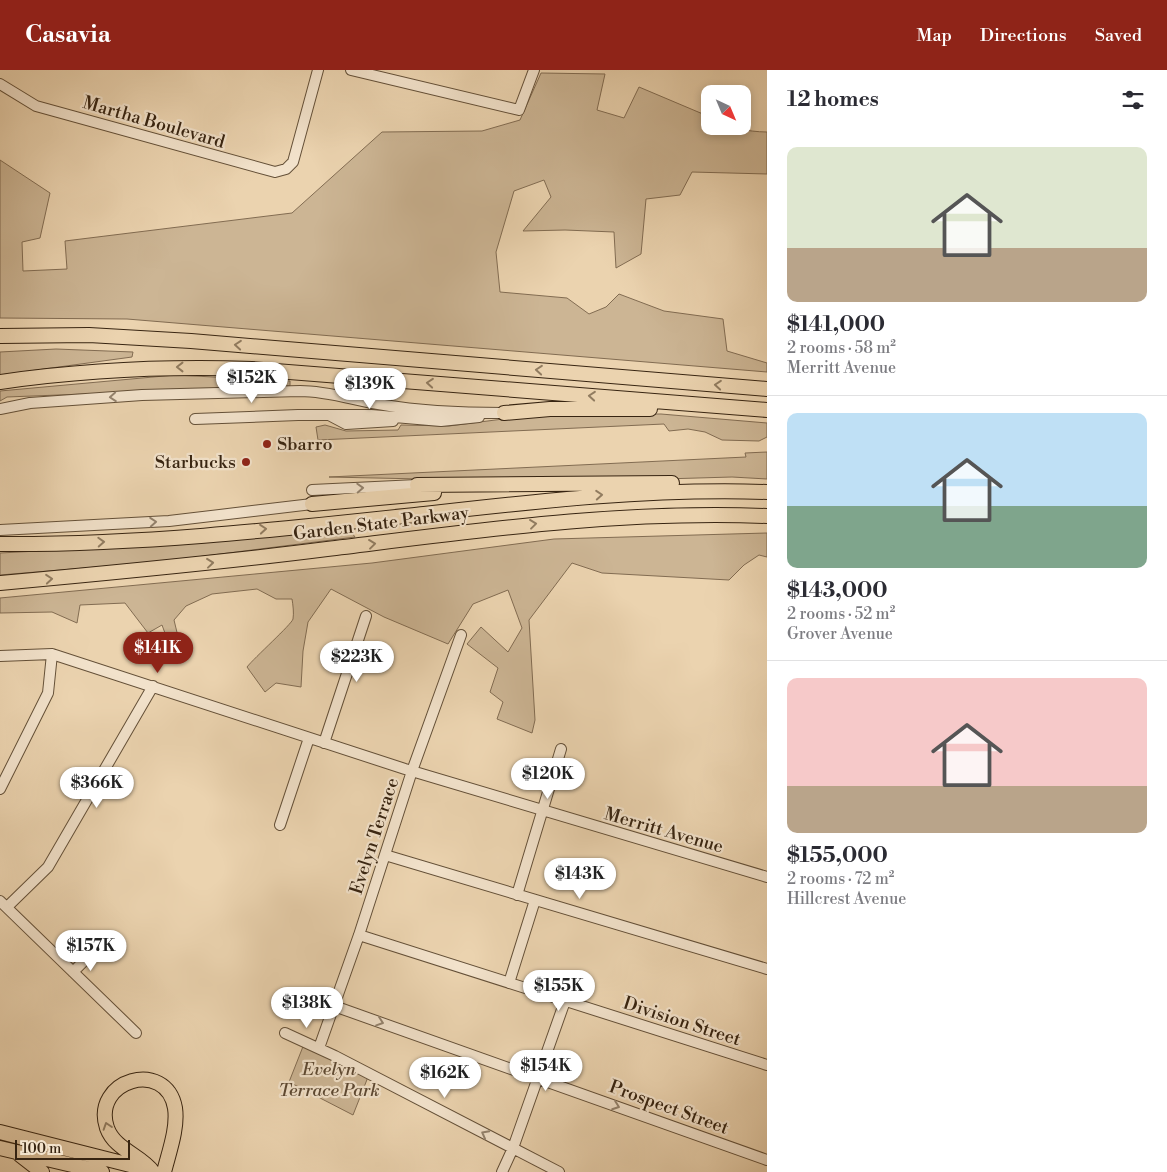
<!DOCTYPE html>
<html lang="en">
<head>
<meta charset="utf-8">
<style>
  body { margin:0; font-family:"Libre Bodoni",serif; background:#f7f7f7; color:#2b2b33; height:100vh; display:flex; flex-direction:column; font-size:19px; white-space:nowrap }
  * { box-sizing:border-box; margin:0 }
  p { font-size:16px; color:#7c7c81 }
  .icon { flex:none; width:28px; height:28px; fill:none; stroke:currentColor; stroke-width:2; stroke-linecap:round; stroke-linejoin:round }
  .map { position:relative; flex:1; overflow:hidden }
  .side { display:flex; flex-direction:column; background:#fff; width:400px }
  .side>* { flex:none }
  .needle { width:32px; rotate:136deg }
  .buttons { position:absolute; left:701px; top:15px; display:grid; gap:10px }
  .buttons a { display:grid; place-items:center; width:50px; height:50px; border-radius:10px; background:#fff; box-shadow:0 2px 8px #0003; font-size:25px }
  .scale { position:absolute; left:15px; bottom:12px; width:115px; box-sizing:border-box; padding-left:5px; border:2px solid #372411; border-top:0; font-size:14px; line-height:18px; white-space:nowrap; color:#372411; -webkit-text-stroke:4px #f2e2cb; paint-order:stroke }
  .price { position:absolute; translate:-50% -42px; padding:0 11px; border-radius:18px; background:#fff; color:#222; font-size:16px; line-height:32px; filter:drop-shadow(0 1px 2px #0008) }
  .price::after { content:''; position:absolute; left:50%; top:30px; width:15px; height:11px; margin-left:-8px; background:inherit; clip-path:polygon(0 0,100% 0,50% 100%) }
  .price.selected { background:#8f2418; color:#fff }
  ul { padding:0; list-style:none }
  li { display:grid; align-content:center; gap:10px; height:265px; padding:0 20px }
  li+li { border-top:1px solid #e1e1e2 }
  li span { display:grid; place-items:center; height:155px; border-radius:10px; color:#555 }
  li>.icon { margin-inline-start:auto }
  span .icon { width:90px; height:90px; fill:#fffc; stroke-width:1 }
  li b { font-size:21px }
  h2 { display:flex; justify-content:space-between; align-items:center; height:60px; padding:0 20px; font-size:21px }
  header { display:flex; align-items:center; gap:30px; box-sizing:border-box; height:70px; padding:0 25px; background:#8f2418; color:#fff }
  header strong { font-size:24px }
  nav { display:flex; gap:28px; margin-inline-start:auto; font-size:18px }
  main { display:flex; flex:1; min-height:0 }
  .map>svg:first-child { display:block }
  .green { fill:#ccb594; stroke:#826c52 }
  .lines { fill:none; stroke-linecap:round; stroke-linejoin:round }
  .minor-casing { stroke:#645038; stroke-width:12 }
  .highway-casing { stroke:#372411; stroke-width:16 }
  .minor { stroke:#f2e2cb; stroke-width:10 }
  .highway { stroke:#ebd3af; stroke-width:14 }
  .oneway { stroke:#917c60 }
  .oneway2 { stroke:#94836e }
  .poi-dot { fill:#8f2418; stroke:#f2e2cb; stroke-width:2 }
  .labels { text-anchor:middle; stroke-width:4.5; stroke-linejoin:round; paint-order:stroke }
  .street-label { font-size:18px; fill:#372411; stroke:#f2e2cb }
  .poi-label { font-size:18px; fill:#372411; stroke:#f2e2cb; text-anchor:start }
  .park-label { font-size:18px; font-style:italic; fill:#5c4832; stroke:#f2e2cb }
</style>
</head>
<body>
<header>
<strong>Casavia</strong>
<nav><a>Map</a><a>Directions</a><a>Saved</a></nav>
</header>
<main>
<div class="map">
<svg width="767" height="1102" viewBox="0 0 767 1102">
  <rect width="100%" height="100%" fill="#ebd3af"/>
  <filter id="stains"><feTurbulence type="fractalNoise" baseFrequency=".004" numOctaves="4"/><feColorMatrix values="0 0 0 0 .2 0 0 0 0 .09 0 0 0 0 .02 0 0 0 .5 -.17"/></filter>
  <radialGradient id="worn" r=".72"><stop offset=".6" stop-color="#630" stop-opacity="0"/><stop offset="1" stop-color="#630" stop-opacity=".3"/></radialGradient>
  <path class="green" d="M541 3 605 4 597 40 624 48 639 17 710 47V56C730 56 747 62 767 62V104L692 102 680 125 646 129 641 184 616 198 614 162 565 160 523 161 551 127 544 110 514 121 496 182 500 222 567 228 589 244 606 237 619 224 664 241 723 249 727 281 767 293V302L127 249 0 248V90L50 123 40 168 22 172 23 201 67 199 65 171 292 143 382 62 482 61 520 50Z
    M56 279 133 282 132 287 0 305V282Z
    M175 305 290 311V316L7 327 0 331V321Z
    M661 344 767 353V367L759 371 722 370 705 362 688 359 669 361 664 354 318 370 316 357 325 355 346 361 398 360 401 355 449 356 503 349 566 345Z
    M767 382V409L732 407 560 412 329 407 746 387 745 383Z
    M349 459 355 467 157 492 0 505V483L192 473Z
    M767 463V487L759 485 744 495 729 510 602 503 572 493 529 550 535 650 532 663 497 649 503 632 490 622 498 598 467 574 481 557 508 582 522 558 508 520 473 534 448 574 384 547 331 519 308 552 303 581 301 617 276 613 265 622 247 597C254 588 292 554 293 549 294 543 293 535 292 529H276L257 519 212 524 186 536 174 550 181 579 169 574 162 555 148 563 125 533 80 535 77 553 52 542 0 543V528L372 493 554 469Z
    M304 974 368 1007 353 1045 289 1012Z"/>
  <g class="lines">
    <defs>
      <path id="minor" d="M351 0 519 40 534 0
        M0 14 36 36 275 102 286 99 293 92 318 0
        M0 339 30 333 142 325 300 321C329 321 356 331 384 335 424 342 464 343 504 343
        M329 345 346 354 393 351
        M195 349 298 345H371L441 351 479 347
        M312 420 417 415
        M0 460 169 451 312 434
        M0 586 52 584 405 699 767 807
        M324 673 366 546
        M0 719 48 623 52 584
        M280 755 309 668
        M385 785 767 899
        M517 825 561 679
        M0 831 136 963
        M7 837 48 797 153 616
        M359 865 767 995
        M73 902 91 884
        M509 913 535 830
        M334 936 767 1090
        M285 963 335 986 559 1102
        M319 978 359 865 412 701 461 565
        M502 1102 513 1078 565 931"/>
      <path id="highway" d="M0 266 89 265 191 271 767 319
        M0 312C84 300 167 296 252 299L767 340
        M504 343 550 339H650
        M417 415 672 413
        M312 434 434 423
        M0 474C141 475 284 459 424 444 538 431 652 418 767 422
        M0 513C109 503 218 493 327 479 474 461 619 440 767 446
        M0 1062 146 1099
        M0 1078 102 1102
        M20 1085 42 1102
        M153 1102C141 1085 115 1080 107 1058 91 1010 166 988 175 1038 178 1058 169 1082 164 1102"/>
    </defs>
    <use href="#minor" class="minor-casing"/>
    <use href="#highway" class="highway-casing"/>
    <use href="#minor" class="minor"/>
    <use href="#highway" class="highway"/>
  </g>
  <defs><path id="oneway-chevron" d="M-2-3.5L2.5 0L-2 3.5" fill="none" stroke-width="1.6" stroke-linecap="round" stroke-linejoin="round" transform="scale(1.25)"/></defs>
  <g class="oneway">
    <use href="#oneway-chevron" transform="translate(238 275) rotate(-175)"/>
    <use href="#oneway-chevron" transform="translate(180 297) rotate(-180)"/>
    <use href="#oneway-chevron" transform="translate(539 300) rotate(-175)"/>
    <use href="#oneway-chevron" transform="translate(430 313) rotate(-175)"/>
    <use href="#oneway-chevron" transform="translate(718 315) rotate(-175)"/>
    <use href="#oneway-chevron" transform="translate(592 326) rotate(-175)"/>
    <use href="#oneway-chevron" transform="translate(599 425) rotate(-4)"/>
    <use href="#oneway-chevron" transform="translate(533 454) rotate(-7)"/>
    <use href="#oneway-chevron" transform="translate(263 459) rotate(-5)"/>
    <use href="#oneway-chevron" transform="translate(101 472) rotate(-3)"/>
    <use href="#oneway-chevron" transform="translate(372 474) rotate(-7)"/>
    <use href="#oneway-chevron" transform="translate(210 493) rotate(-6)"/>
    <use href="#oneway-chevron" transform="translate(49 509) rotate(-5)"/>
    <use href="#oneway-chevron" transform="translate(107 1056) rotate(-108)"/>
  </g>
  <g class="oneway2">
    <use href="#oneway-chevron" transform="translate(113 327) rotate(176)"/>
    <use href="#oneway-chevron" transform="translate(360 418) rotate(-3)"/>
    <use href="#oneway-chevron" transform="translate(153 452) rotate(-4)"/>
    <use href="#oneway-chevron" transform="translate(380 952) rotate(19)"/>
    <use href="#oneway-chevron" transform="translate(616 1036) rotate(20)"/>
    <use href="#oneway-chevron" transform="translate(485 1064) rotate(-152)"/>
  </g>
  <g class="poi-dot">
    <circle cx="267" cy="374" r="5"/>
    <circle cx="246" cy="392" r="5"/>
  </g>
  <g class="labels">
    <g class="street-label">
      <text transform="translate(154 52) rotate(16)" y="6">Martha Boulevard</text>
      <text transform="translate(381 453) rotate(-7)" y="6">Garden State Parkway</text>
      <text transform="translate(664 760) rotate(16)" y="6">Merritt Avenue</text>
      <text transform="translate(374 766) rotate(-72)" y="6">Evelyn Terrace</text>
      <text transform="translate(682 951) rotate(18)" y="6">Division Street</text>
      <text transform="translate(669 1037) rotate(20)" y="6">Prospect Street</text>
    </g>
    <g class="poi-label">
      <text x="277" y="380">Sbarro</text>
      <text x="236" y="398" text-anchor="end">Starbucks</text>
    </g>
    <g class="park-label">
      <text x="329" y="1005">Evelyn<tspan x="329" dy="21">Terrace Park</tspan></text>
    </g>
  </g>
  <rect width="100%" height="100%" filter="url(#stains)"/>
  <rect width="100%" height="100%" fill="url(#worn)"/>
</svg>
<div class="buttons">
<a><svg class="needle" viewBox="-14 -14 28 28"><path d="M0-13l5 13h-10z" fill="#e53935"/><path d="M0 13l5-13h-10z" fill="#7c7c81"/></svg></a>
</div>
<div class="scale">100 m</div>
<b class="price" style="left:252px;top:334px">$152K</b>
<b class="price" style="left:370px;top:340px">$139K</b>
<b class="price selected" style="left:158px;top:604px">$141K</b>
<b class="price" style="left:357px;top:613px">$223K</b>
<b class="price" style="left:548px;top:730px">$120K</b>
<b class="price" style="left:97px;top:739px">$366K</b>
<b class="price" style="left:580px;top:830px">$143K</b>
<b class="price" style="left:91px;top:902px">$157K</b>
<b class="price" style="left:559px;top:942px">$155K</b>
<b class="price" style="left:307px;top:959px">$138K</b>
<b class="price" style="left:546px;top:1022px">$154K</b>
<b class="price" style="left:445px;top:1029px">$162K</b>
</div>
<section class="side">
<h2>12 homes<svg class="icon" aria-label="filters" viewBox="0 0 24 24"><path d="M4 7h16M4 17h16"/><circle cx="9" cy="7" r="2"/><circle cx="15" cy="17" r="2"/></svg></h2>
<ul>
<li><span style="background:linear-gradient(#dfe7d0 65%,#b9a48a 0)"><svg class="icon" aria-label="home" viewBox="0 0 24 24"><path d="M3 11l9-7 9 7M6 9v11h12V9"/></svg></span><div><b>$141,000</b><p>2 rooms · 58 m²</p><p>Merritt Avenue</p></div></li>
<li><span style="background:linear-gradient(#bfe0f5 60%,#7fa58c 0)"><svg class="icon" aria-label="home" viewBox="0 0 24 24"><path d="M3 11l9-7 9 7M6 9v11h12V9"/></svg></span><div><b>$143,000</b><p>2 rooms · 52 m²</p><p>Grover Avenue</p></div></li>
<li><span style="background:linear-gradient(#f6c9c9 70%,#b9a48a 0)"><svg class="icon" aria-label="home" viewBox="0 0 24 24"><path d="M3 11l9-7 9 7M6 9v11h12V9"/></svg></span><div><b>$155,000</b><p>2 rooms · 72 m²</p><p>Hillcrest Avenue</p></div></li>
</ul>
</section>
</main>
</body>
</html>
